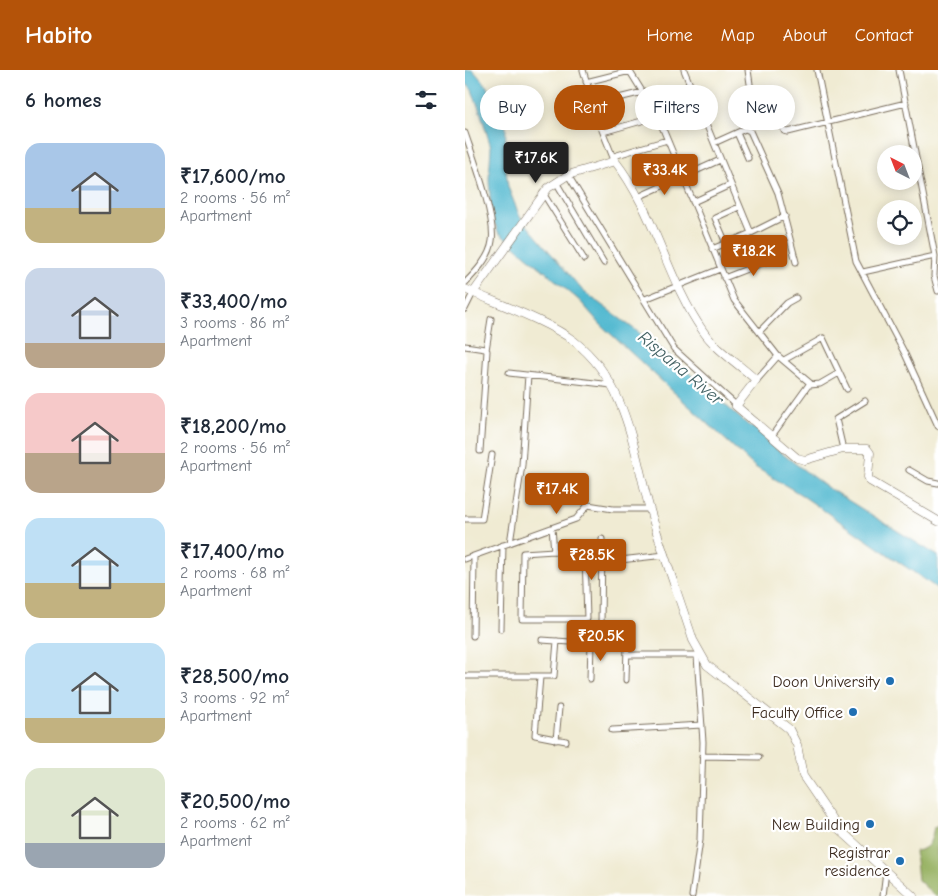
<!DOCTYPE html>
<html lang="en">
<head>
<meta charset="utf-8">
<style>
  body { margin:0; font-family:"Comic Neue",sans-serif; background:#f2f2f3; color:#1f2937; height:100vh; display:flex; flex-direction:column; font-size:19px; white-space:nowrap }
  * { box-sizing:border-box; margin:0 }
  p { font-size:16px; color:#747a83 }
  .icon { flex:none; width:28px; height:28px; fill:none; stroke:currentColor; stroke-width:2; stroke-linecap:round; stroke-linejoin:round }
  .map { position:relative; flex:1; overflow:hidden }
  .panel { display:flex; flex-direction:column; background:#fff; width:465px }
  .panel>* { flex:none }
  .top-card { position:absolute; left:15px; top:15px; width:382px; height:45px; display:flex; gap:10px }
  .needle { width:32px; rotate:318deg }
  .tools { position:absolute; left:412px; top:75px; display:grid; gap:10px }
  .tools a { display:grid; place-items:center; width:45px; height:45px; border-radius:50%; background:#fff; box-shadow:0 2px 12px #0003; font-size:25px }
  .price { position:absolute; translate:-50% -42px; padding:0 11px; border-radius:5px; background:#b45309; color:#fff; font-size:16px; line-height:32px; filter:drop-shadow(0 1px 2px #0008) }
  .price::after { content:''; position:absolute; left:50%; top:30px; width:15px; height:11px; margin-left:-8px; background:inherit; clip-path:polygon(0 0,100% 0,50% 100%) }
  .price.active { background:#222; color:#fff }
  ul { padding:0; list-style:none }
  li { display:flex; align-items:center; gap:15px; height:125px; padding:0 25px }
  li span { display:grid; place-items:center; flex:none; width:140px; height:100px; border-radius:15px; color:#555 }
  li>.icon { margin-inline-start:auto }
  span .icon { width:60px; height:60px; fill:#fffc; stroke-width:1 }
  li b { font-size:21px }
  h2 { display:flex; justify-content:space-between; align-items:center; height:60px; padding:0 25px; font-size:21px }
  .pill { padding:0 18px; border-radius:22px; background:#fff; box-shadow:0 2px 12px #0003; font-size:18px; line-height:45px }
  .pill.active { background:#b45309; color:#fff }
  header { display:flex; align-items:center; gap:30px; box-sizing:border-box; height:70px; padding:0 25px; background:#b45309; color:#fff }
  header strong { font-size:24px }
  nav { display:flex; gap:28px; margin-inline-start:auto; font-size:18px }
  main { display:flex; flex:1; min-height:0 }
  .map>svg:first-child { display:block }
  .forest { fill:#98b264; stroke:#6a6e41 }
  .water { fill:#52b9d0; stroke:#467277 }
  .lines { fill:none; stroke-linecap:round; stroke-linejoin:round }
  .minor-casing { stroke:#7a6e5d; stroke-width:7 }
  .secondary-casing { stroke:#7a6e5d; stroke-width:9 }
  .minor { stroke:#fff; stroke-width:5 }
  .secondary { stroke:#fff; stroke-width:8 }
  .poi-dot { fill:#1f6fb2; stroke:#fff; stroke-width:2 }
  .labels { text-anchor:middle; stroke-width:4.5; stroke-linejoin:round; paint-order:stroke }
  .poi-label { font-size:16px; fill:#3b2a1e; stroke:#fff; text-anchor:end }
  .water-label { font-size:18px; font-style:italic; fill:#446365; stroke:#fff }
</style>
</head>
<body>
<header>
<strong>Habito</strong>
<nav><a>Home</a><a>Map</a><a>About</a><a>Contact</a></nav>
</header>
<main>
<section class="panel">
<h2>6 homes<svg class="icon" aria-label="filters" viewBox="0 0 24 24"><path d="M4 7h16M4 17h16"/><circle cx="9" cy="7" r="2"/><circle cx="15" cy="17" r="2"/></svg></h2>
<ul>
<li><span style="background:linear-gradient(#a9c7e8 65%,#c2b280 0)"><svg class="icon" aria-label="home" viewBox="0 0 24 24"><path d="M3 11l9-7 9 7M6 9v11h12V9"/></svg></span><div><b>₹17,600/mo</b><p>2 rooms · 56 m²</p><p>Apartment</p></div></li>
<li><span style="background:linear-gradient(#c9d6e8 75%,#b9a48a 0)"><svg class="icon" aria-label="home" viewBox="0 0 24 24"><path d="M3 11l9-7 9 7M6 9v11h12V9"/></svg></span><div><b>₹33,400/mo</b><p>3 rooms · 86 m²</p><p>Apartment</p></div></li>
<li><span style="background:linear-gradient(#f6c9c9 60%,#b9a48a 0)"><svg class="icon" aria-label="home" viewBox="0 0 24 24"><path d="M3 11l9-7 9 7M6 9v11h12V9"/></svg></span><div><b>₹18,200/mo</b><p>2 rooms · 56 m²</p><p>Apartment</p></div></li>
<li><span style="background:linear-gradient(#bfe0f5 65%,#c2b280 0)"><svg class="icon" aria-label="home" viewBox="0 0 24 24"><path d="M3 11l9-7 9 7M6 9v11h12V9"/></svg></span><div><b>₹17,400/mo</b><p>2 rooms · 68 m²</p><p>Apartment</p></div></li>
<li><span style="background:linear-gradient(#bfe0f5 75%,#c2b280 0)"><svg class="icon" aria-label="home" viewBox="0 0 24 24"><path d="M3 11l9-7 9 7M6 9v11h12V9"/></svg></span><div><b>₹28,500/mo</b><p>3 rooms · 92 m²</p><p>Apartment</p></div></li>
<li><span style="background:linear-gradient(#dfe7d0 75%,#9aa5b1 0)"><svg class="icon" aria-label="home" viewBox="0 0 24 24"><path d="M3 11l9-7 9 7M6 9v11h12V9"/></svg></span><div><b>₹20,500/mo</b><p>2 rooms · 62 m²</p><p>Apartment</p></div></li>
</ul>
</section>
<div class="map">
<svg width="473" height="826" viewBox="0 0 473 826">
  <rect width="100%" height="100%" fill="#fff"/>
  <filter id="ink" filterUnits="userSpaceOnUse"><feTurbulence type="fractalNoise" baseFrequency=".02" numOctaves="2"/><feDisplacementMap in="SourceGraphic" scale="10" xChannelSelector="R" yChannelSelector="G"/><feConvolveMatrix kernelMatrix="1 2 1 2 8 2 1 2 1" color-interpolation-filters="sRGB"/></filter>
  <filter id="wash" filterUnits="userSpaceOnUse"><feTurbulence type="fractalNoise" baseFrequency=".0096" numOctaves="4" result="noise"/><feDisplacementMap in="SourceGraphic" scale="20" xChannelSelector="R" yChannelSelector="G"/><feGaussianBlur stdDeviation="1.12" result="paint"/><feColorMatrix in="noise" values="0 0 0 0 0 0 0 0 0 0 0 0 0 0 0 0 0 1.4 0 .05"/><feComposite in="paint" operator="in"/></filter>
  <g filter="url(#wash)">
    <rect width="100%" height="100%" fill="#f0ebd3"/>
    <path class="forest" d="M473 755V826H470L453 810 450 781C465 779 466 771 469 757Z"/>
    <path class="water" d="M0 0H8L21 15 41 57 40 90 43 117 55 147 118 221 200 282 283 355 294 361 307 376 360 416 473 486V519L335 424 290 397 136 255 115 231 33 162 26 144 24 109 26 77 16 44 7 20 0 12Z"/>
  </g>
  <g filter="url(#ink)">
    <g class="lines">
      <defs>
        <path id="minor" d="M118 0 133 50 149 90
          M164 0 193 47 269 230 313 286 345 313 306 367
          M219 0 286 163 247 179
          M283 0 285 14
          M352 0 391 191 440 284 473 356
          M121 12 165 1
          M129 34 178 22
          M316 48 319 61 323 62 441 33
          M138 62 233 35
          M0 63C8 87 31 148 27 171 25 187 11 202 0 213
          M272 63 283 88
          M249 73 280 59 285 61 313 123 331 192
          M149 86 202 70
          M103 105 209 279 271 335
          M91 112 139 193
          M78 123 119 189
          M173 127 255 90
          M228 132 265 115
          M286 163 320 146
          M261 173 250 148 274 137
          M470 186 469 206 473 221
          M398 202 470 186 434 0
          M259 208 313 187
          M180 229 255 199
          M0 239 8 223
          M294 262 322 233 331 228
          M0 276 20 279 22 281 15 381
          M21 280 26 249
          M319 290 358 268 382 319
          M44 303 147 315
          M291 311 313 286
          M345 315 355 314 374 303
          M378 379 371 349 400 331
          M444 400 463 411 473 413
          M0 449H17L27 385
          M87 458 89 481 120 483 122 549H57L58 483 89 481
          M45 473 57 395 63 305
          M0 489 111 449 123 435 148 439H185
          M137 492 200 485
          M136 555 137 469
          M36 559 38 475
          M8 566 9 486
          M77 570 162 576 161 610
          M163 585H234
          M0 606H89L92 571
          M75 607 70 665 101 671
          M125 609 126 573
          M147 660 237 655
          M91 670 94 638
          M237 686 294 687
          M227 826 235 770 238 672 232 586
          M418 826 421 801"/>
        <path id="secondary" d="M0 219C33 234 81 250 109 271 163 313 168 380 185 440 198 484 214 527 228 570L242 595 324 659 332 675 338 706 374 759 448 826
          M8 223 83 118 103 105 150 91C190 142 201 208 238 261 251 280 274 294 291 310L271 336 332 388 340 390 378 379H402L405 383 403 407 405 411 473 451"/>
      </defs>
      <use href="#minor" class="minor-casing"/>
      <use href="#secondary" class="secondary-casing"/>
      <use href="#minor" class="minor"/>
      <use href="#secondary" class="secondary"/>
    </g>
  </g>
  <g class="poi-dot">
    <circle cx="425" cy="611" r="5"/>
    <circle cx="388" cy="642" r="5"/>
    <circle cx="405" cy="754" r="5"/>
    <circle cx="435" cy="791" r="5"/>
  </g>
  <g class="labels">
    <g class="poi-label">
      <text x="415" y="617">Doon University</text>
      <text x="378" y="648">Faculty Office</text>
      <text x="395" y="760">New Building</text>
      <text x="425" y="788">Registrar<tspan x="425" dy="18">residence</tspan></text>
    </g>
    <g class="water-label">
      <text transform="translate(216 298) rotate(40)" y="6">Rispana River</text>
    </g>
  </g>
</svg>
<div class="tools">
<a><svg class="needle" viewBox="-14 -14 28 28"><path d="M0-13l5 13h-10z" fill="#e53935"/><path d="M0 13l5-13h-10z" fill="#747a83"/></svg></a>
<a><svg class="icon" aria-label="locate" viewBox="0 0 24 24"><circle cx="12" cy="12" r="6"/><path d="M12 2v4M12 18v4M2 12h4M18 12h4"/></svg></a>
</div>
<b class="price active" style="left:71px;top:114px">₹17.6K</b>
<b class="price" style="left:200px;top:126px">₹33.4K</b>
<b class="price" style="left:289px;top:207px">₹18.2K</b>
<b class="price" style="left:92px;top:445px">₹17.4K</b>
<b class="price" style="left:127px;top:511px">₹28.5K</b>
<b class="price" style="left:136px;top:592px">₹20.5K</b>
<div class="top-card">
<a class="pill">Buy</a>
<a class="pill active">Rent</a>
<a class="pill">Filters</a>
<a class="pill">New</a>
</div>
</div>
</main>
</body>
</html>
